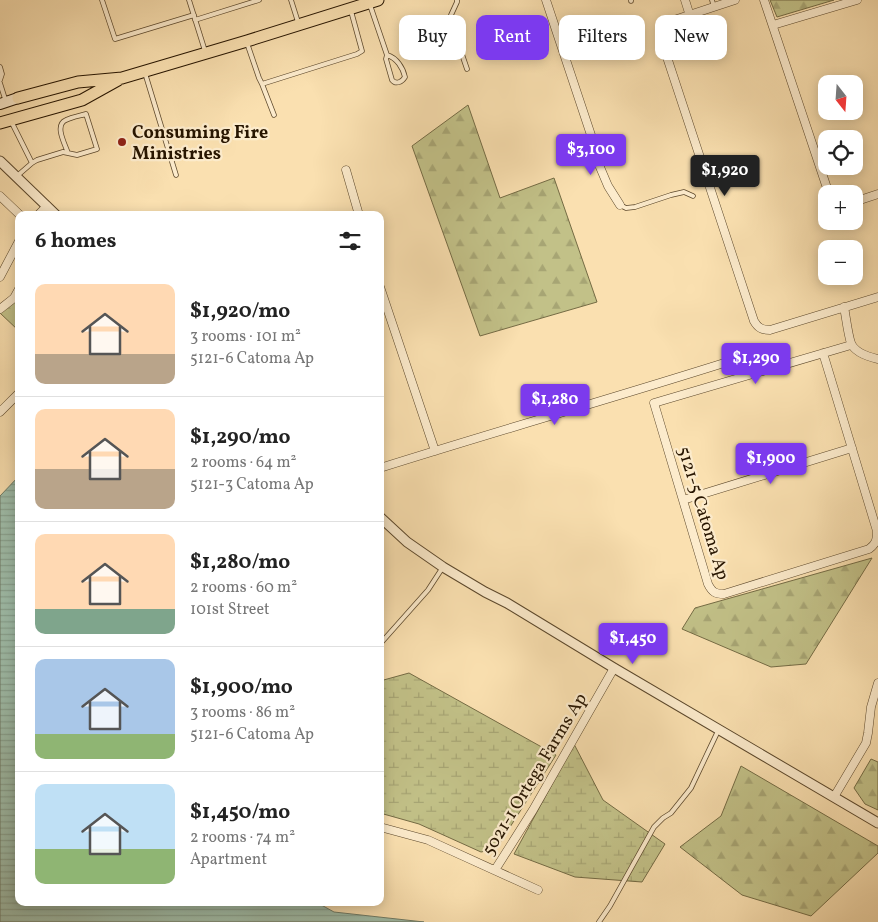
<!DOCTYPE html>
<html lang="en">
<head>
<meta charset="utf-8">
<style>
  body { margin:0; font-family:Vollkorn,serif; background:#f6f6f6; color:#222; height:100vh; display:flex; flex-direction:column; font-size:19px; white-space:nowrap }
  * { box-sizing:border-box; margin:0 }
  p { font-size:16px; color:#767676 }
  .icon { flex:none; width:28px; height:28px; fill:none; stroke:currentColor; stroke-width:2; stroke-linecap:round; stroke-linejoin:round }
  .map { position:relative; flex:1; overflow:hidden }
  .drawer { position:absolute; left:15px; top:211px; width:369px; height:695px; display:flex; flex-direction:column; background:#fff; border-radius:10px; box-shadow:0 2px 12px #0003 }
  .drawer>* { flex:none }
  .hud { position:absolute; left:399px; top:15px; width:404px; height:45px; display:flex; gap:10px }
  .needle { width:32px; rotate:163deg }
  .buttons { position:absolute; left:818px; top:75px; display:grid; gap:10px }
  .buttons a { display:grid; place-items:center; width:45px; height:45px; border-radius:10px; background:#fff; box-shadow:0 2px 12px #0003; font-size:25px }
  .price { position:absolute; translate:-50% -42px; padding:0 11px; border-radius:5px; background:#7c3aed; color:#fff; font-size:16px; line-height:32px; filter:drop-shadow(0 1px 2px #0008) }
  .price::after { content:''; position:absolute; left:50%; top:30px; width:15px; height:11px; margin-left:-8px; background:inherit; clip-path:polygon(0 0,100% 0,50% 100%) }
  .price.active { background:#222; color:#fff }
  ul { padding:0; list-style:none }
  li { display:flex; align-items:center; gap:15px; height:125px; padding:0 20px }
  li+li { border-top:1px solid #e0e0e0 }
  li span { display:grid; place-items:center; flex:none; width:140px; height:100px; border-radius:10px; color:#555 }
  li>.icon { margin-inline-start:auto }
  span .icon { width:60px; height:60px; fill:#fffc; stroke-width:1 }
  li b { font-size:21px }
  h2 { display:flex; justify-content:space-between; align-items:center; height:60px; padding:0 20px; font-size:21px }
  .pill { padding:0 18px; border-radius:10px; background:#fff; box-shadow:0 2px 12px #0003; font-size:18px; line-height:45px }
  .pill.active { background:#7c3aed; color:#fff }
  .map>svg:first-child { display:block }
  .forest { fill:url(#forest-firs); stroke:#746b44 }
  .wetland { fill:url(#wetland-marsh); stroke:#746b44 }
  .water { fill:url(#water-rules); stroke:#6e7a66 }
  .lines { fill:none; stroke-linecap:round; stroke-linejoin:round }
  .service-casing { stroke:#5c482c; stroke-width:5.5 }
  .minor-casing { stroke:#5c482c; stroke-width:9 }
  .tertiary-casing { stroke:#5c482c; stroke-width:11 }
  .secondary-casing { stroke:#271500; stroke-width:12 }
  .primary-casing { stroke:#271500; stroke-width:13 }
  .service { stroke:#fcebcc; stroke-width:4 }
  .minor { stroke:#fcebcc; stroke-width:8 }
  .tertiary { stroke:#fcebcc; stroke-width:9 }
  .secondary { stroke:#fcebcc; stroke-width:10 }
  .primary { stroke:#fae0b0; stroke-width:11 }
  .poi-dot { fill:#8f2418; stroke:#fcebcc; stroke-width:2 }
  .labels { text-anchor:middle; stroke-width:4.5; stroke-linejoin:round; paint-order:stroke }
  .poi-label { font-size:18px; font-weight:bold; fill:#271500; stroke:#fcebcc; text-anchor:start }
  .street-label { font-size:18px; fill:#271500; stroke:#fcebcc }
</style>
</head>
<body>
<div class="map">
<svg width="878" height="922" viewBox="0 0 878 922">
  <defs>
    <pattern id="forest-firs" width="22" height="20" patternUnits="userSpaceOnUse" patternTransform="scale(1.25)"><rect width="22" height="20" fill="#c2c188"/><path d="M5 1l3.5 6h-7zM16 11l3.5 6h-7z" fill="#a7a574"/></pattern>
    <pattern id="wetland-marsh" width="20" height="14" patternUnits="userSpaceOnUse" patternTransform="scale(1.25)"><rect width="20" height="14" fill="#c2c188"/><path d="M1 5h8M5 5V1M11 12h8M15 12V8" fill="none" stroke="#a7a574"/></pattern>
    <pattern id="water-rules" width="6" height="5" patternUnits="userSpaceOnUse" patternTransform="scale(1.25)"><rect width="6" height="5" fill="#9ebdaa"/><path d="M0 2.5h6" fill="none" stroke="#88a290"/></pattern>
  </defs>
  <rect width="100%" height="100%" fill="#fae0b0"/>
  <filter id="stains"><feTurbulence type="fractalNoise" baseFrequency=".004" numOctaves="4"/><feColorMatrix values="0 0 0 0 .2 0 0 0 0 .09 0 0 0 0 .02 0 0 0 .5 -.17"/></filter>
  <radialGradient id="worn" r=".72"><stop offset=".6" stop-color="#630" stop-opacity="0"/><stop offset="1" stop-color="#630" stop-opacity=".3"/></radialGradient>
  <path class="forest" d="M770 0H834L777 17Z
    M468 105 500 198 554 178 597 302 480 336 412 146Z
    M19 299V331L0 313Z
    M872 558 806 664 771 667 682 629 695 608Z
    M871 759 878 762V810L865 804 854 788Z
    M741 766 878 846V853L811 916 742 895 680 847 721 816Z"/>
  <path class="wetland" d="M409 673 556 755 496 849 481 852 419 824 380 813V681Z
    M574 744 603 800 665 844 642 882 575 877 514 854Z"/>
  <path class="water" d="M19 476V902H316L334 912 424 922H0V496Z"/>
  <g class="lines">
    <defs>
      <path id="service" d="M102 0 115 39 194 15
        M189 0 205 51
        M291 0 298 22
        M457 0V2L451 15 454 31 467 69
        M631 0V1
        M712 0 714 7
        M370 5 387 55C397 58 403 68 405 77 402 82 396 85 392 80L386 59 387 55
        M195 20 259 0
        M247 43 259 78 262 84 357 54 362 51 351 11
        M0 67 2 74 0 80
        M145 73 176 175
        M0 83 6 102
        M262 84 274 115
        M12 123 32 163
        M17 176 32 163 37 160 63 152 77 155 97 149 86 114C79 116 72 117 66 120 54 125 65 144 68 153
        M620 205 626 208 635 207 671 195 684 192 693 196
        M380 644 428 590 443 567
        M599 922 610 906 654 827 663 818 671 813 691 788 718 731"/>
      <path id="minor" d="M546 0 591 135 597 160 608 186 620 205
        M685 0 690 16
        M735 0 668 22C663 26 661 29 660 36L754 321C758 328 762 330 770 330L878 297
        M764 0 829 194
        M773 25 857 0
        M346 170 359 215
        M0 196 20 215
        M854 202 878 194
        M38 215 47 206
        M0 277 19 241
        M380 287 435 451
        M844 307C846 317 848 335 851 343 855 353 869 357 878 359
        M0 309 14 298 19 289
        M823 353 877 531C877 540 876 544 869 549L724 594C715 594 712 592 708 584L654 403 851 345
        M0 412 19 393
        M380 468C494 432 610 399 724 363
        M683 500 852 448
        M834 797 866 743 868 733 871 707 878 683
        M380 827 428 840 538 890
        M495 870 533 810 614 668"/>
      <path id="tertiary" d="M0 161 56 215
        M380 517 407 542 443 567 485 592 507 603 614 668 878 823"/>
      <path id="secondary" d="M0 104 18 98"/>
      <path id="primary" d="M18 98 78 82 122 78 247 41 378 0
        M0 123 82 100 118 80"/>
    </defs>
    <use href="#service" class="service-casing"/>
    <use href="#minor" class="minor-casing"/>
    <use href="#tertiary" class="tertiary-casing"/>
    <use href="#secondary" class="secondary-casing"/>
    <use href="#primary" class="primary-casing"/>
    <use href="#service" class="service"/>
    <use href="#minor" class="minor"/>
    <use href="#tertiary" class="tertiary"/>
    <use href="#secondary" class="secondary"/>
    <use href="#primary" class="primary"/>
  </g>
  <circle class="poi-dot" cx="122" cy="142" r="5"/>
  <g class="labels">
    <g class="poi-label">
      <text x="132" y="138">Consuming Fire<tspan x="132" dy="21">Ministries</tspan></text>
    </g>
    <g class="street-label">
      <text transform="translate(704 513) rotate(73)" y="6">5121-5 Catoma Ap</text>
      <text transform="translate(534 774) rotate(-59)" y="6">5021-1 Ortega Farms Ap</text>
    </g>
  </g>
  <rect width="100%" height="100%" filter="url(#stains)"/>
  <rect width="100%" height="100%" fill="url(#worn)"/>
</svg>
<div class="buttons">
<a><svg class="needle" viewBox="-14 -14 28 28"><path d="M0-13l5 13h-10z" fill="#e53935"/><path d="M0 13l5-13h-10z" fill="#767676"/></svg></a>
<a><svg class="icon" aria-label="locate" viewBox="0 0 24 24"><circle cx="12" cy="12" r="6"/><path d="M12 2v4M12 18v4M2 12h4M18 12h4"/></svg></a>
<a>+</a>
<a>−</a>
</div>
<b class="price" style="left:591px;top:176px">$3,100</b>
<b class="price active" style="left:725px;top:197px">$1,920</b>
<b class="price" style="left:756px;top:385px">$1,290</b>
<b class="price" style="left:555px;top:426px">$1,280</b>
<b class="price" style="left:771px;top:485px">$1,900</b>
<b class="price" style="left:633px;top:665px">$1,450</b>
<div class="hud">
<a class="pill">Buy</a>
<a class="pill active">Rent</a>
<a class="pill">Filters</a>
<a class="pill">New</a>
</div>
<section class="drawer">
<h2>6 homes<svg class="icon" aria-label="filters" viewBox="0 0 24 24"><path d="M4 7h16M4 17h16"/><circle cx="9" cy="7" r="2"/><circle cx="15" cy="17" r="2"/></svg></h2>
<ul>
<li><span style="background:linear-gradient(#ffd9b3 70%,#b9a48a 0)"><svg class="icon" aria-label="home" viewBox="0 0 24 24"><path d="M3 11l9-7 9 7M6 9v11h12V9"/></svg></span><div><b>$1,920/mo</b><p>3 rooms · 101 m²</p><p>5121-6 Catoma Ap</p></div></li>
<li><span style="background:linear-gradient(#ffd9b3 60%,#b9a48a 0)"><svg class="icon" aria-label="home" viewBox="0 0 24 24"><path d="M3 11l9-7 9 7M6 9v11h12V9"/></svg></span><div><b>$1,290/mo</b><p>2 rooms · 64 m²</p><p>5121-3 Catoma Ap</p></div></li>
<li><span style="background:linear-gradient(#ffd9b3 75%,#7fa58c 0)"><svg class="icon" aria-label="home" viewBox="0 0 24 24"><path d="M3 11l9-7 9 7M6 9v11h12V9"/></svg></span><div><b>$1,280/mo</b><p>2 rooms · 60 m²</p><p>101st Street</p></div></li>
<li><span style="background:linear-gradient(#a9c7e8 75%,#8fb573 0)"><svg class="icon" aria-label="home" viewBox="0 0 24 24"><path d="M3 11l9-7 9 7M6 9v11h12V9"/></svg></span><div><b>$1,900/mo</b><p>3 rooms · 86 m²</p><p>5121-6 Catoma Ap</p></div></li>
<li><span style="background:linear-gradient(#bfe0f5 65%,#8fb573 0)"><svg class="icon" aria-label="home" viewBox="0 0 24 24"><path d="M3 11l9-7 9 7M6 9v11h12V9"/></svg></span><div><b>$1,450/mo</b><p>2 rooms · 74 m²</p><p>Apartment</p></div></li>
</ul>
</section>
</div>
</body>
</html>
